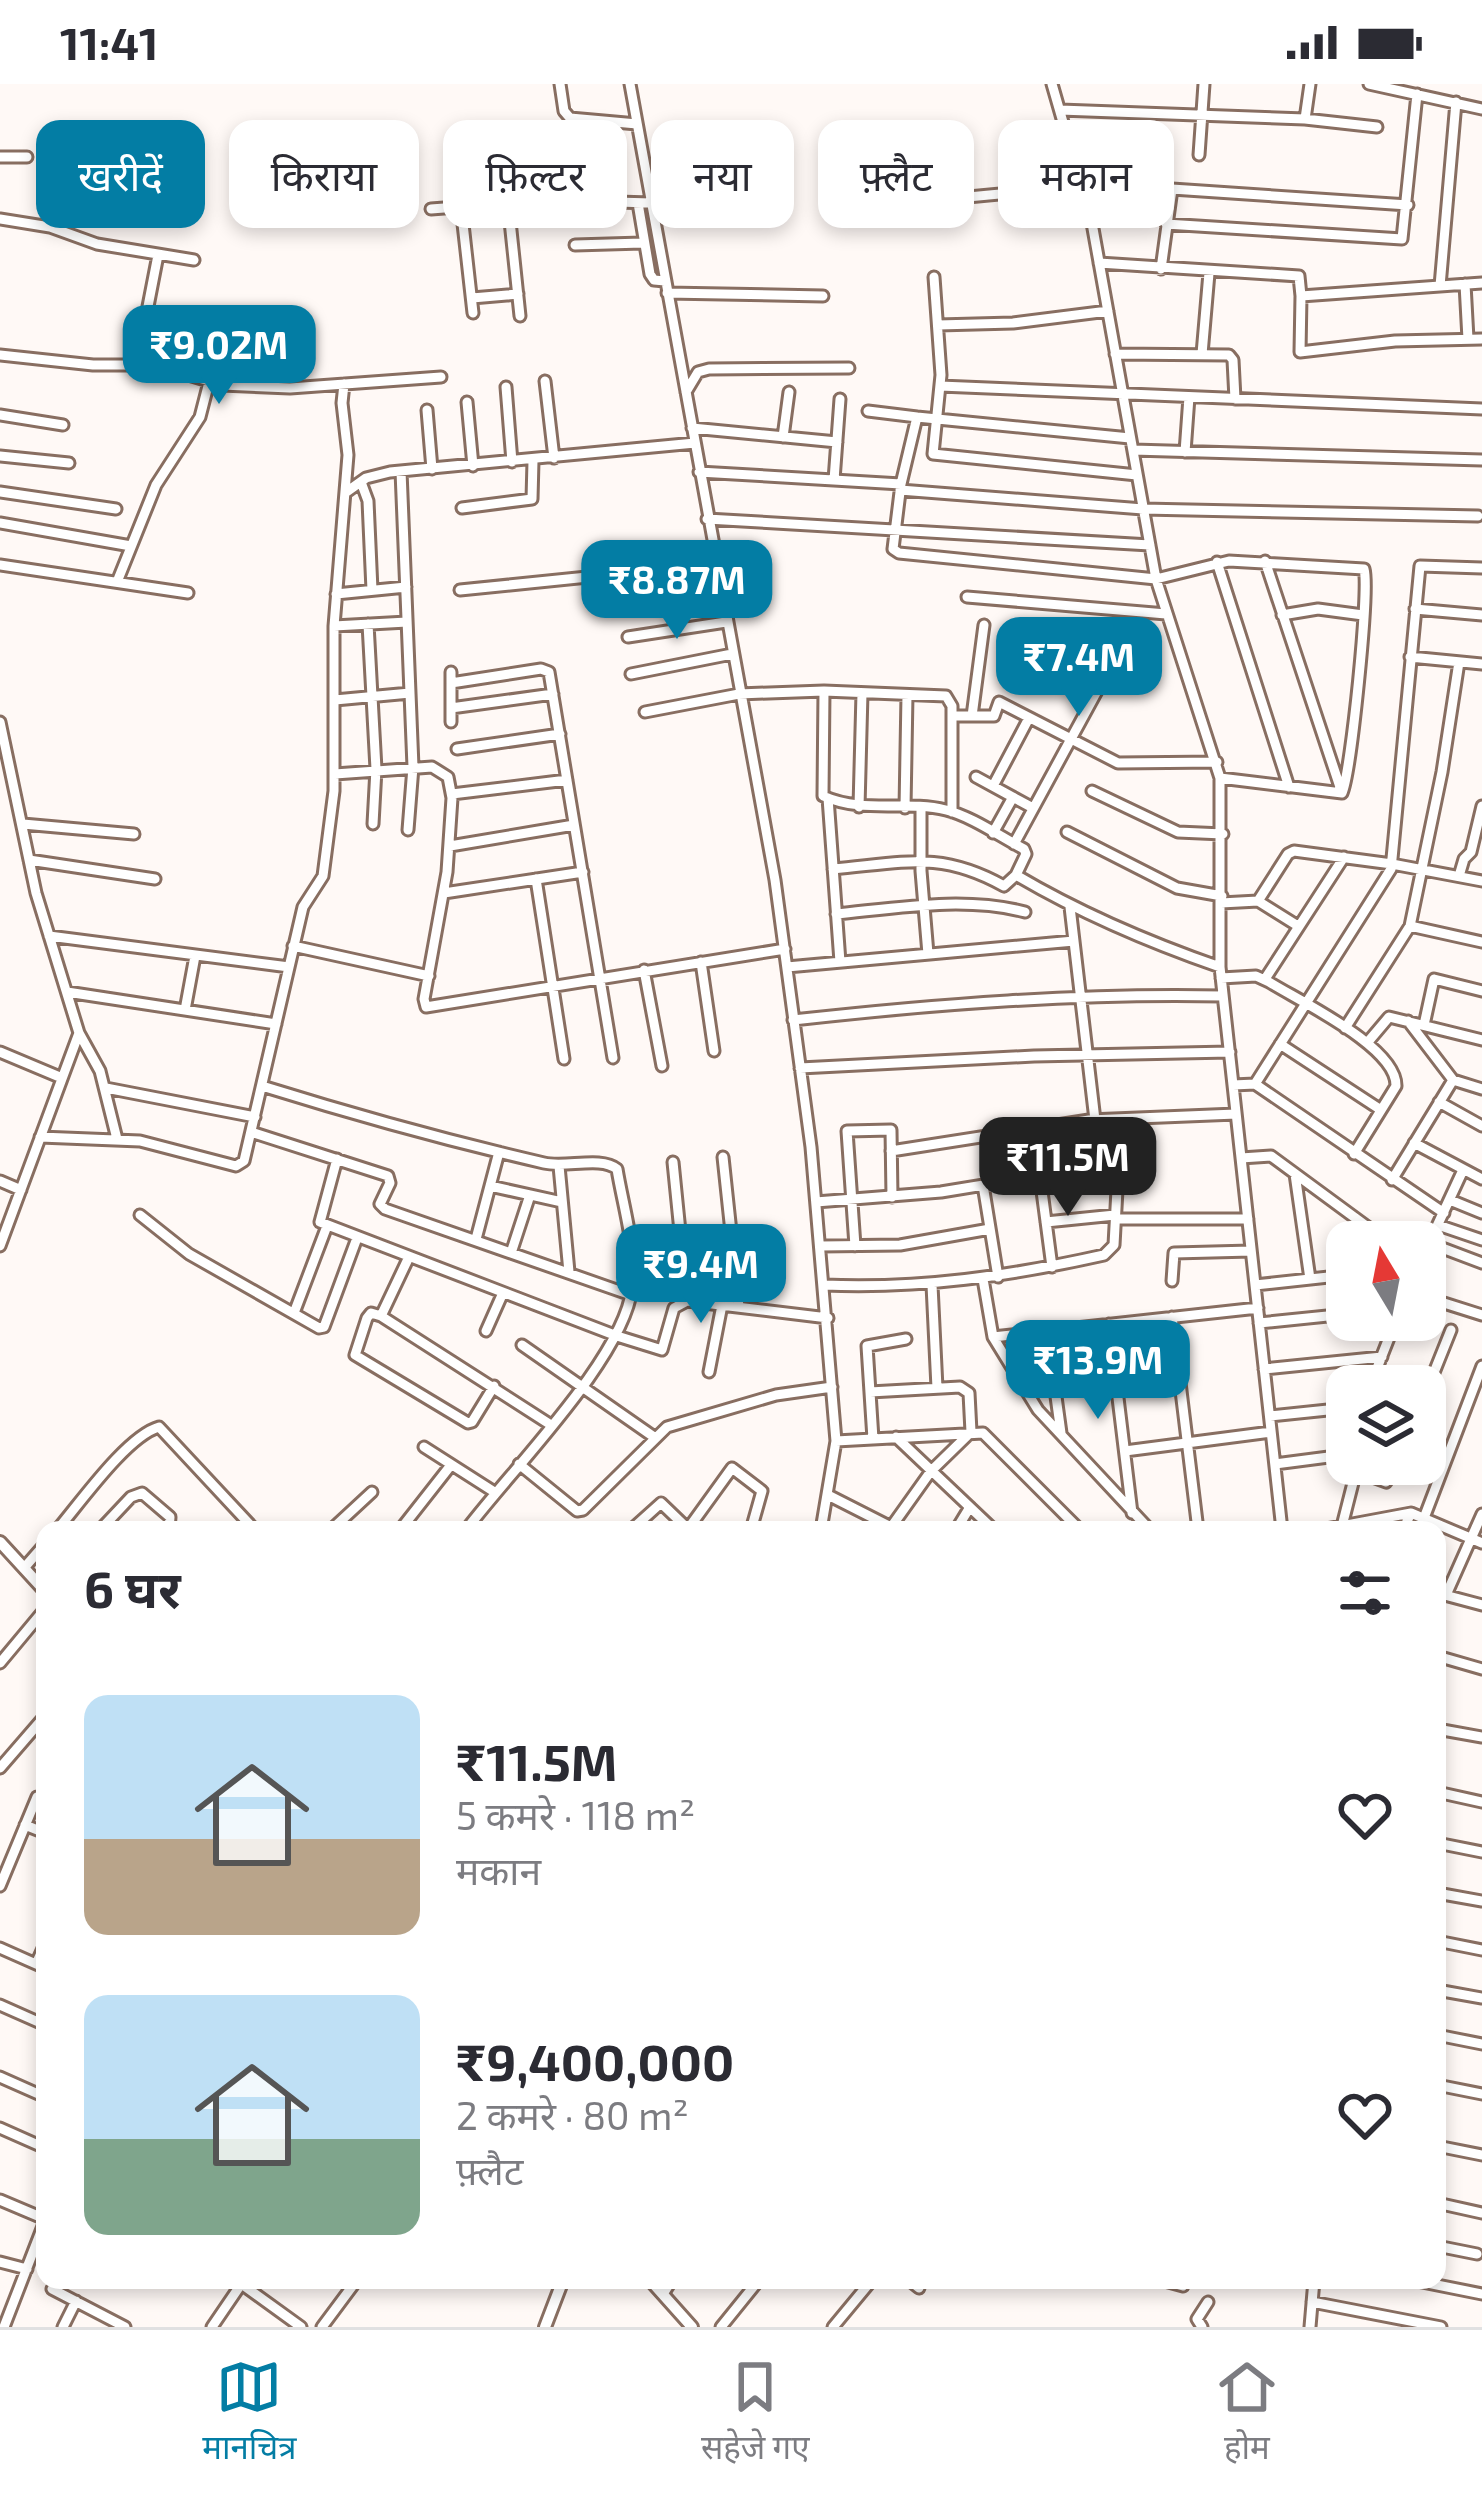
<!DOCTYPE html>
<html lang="hi">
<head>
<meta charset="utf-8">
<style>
  body { margin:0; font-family:"Exo 2","Noto Sans Devanagari",sans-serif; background:#f2f2f3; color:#2b2b33; height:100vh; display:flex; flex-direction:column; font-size:45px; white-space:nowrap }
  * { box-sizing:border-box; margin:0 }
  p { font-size:39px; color:#7c7c81 }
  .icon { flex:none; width:66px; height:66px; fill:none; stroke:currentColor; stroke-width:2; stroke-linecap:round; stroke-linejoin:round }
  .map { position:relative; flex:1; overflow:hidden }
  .details { position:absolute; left:36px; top:1437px; width:1410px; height:768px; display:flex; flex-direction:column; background:#fff; border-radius:24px; box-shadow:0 6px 18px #0003 }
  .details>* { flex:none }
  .banner { position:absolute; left:36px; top:36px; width:1410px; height:108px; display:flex; gap:24px }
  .needle { width:78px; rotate:350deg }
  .fabs { position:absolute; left:1326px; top:1137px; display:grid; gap:24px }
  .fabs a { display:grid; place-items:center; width:120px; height:120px; border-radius:24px; background:#fff; box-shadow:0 6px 18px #0003; font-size:60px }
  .price { position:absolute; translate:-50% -102px; padding:0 27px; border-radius:24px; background:#037da4; color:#fff; font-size:39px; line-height:78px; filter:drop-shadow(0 3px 6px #0008) }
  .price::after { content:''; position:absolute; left:50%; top:72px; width:36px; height:27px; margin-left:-18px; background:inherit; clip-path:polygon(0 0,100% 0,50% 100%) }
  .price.on { background:#222; color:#fff }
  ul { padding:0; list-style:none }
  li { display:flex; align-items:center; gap:36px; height:300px; padding:0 48px }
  li span { display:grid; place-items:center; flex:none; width:336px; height:240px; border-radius:24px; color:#555 }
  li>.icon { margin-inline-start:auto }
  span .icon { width:144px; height:144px; fill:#fffc; stroke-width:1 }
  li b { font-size:51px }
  h2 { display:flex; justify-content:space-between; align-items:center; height:144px; padding:0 48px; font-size:51px }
  .tag { padding:0 42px; border-radius:24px; background:#fff; box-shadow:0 6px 18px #0003; font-size:42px; line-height:108px }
  .tag.on { background:#037da4; color:#fff }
  .status { display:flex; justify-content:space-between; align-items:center; height:84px; padding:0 60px; background:#fff; direction:ltr }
  .status svg { height:33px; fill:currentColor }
  .tabs { display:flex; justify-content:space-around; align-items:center; height:168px; border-top:3px solid #e1e1e2; background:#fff; font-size:33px; color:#7c7c81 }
  .tabs a { display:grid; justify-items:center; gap:6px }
  .tabs .on { color:#037da4 }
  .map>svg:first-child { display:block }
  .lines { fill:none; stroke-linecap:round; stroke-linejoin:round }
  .minor-casing { stroke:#886e61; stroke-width:15 }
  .tertiary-casing { stroke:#886e61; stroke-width:16 }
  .minor { stroke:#fff; stroke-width:9 }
  .tertiary { stroke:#fff; stroke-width:10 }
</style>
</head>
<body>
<div class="status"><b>11:41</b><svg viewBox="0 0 49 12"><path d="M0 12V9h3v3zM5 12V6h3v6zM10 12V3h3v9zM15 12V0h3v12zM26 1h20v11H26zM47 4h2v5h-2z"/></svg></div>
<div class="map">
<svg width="1482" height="2243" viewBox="0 0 1482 2243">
  <rect width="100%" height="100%" fill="#fff9f6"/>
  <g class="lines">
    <defs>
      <path id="minor" d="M560 0 564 27 570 34 637 40
        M630 0 775 796 811 1063 836 1357 821 1446
        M1052 0 1092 139 1156 495 1220 694V883L1282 1446
        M1369 0 1482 25
        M1060 26 1305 35 1310 0
        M1305 35 1377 43
        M1199 71 1204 0
        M0 73H27
        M508 118 520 232
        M638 119 650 190 654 196 665 197
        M461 122 473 229
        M863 123 1083 102
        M431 125 549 116 651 119
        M0 135 50 143 97 160 194 176
        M1166 140 1402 155 1417 10
        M575 161 642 159
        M1099 179 1299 192 1301 212 1482 199
        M1161 185 1172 105 1408 121
        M934 193 941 291 933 370 1137 391
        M1465 200 1468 255
        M1440 202 1456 18
        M667 209 823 212
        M1301 212 1300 268 1395 257 1482 255
        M472 214 518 210
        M938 241 1013 239 1108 227
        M1115 270 1229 271 1233 276 1235 315
        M1202 270 1209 189
        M0 271 93 281H155L222 301 290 304 441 293
        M137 279 158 171
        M545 297 554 374
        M940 302 1482 325
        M506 303 512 378
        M686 308 698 288 709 285 849 284
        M467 318 473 382
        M427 326 432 385
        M868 327 917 333
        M0 331 63 341
        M692 344 837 358
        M783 353 789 308
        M1130 354 917 333 901 400 893 465 899 469 1156 495 1229 477 1364 485C1370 505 1351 688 1342 709
        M1133 366 1482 376
        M1185 368 1189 313
        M0 372 69 379
        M401 387 413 683 408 746
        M699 388 901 400
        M834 396 840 315
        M361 398 368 417 372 506
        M900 406 1143 425 1478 432
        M0 408 116 425
        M345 409 366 394 390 388 695 359
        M462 424 532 415 533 377
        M707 435 1150 461
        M0 439 131 462
        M1217 478 1289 703
        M0 481 188 509
        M117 498 156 401 200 333 209 298
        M460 506 715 480
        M336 510 406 503
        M967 513 1166 530
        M626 523 721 514
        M1415 525 1482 531
        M1282 531 1318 525 1363 531
        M368 540 376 685 373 740
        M334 542 407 538
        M628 553 726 538
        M1410 573 1482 580
        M631 590 732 570
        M451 599 541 585 549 588 613 974
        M824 607 823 712C864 730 905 716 946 726 973 733 999 752 1024 765L1026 770 1016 791C1082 830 1148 858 1220 883
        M335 616 410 609
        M451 624 553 610
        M645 628 739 610 824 607 946 612 952 622V728
        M952 632H994L999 618 1118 679 1217 678
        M972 632 984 541
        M0 638 36 809 79 949 0 1162
        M451 638V588
        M457 665 560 650
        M335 690 432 683 448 693 452 714 447 788 424 915 426 923 785 865
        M976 693 1033 724
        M1220 694 1342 709 1265 477
        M993 702 1029 634
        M1092 707 1178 748 1223 750
        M452 710 567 696
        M828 714 840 878
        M859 723 862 609
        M905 724 907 611
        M921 724V787L928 870
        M23 740 134 750
        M1067 748 1177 804 1222 812
        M993 749 1013 713
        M1014 760 1109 585
        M450 762 574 741
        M29 776 155 795
        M833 785C902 779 940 766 1004 802L1016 791
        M1459 792 1464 775 1471 768 1482 722
        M536 795 564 975
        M444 809 583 788
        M1258 817 1288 770 1294 767 1392 780 1482 797
        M1221 819 1258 817 1298 842
        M1070 823 1095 1036
        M836 830C897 824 965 812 1025 828
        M1410 842 1482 858
        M49 852 289 883
        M293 862 429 892
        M701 878 714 967
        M787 883 1074 857
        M644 886 662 982
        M1221 894 1256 892 1269 898C1301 918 1397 963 1396 1002L1354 1070
        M1265 895 1344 773
        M67 908 276 940
        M185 926 195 872
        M793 936C937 920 1079 909 1223 912
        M1424 941 1434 895 1482 907
        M1345 944 1410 842 1442 688 1459 578
        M79 949 100 987 117 1055
        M1367 959 1389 933 1482 956
        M1280 960 1381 1026
        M0 968 62 994
        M800 984 1034 972 1230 968
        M1453 996 1482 1005
        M1255 1000 1391 785 1420 482 1482 484
        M1233 1001 1255 1000 1444 1129
        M262 1002C355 1031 449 1057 544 1079 566 1084 601 1072 617 1085 623 1122 637 1166 632 1204 624 1274 511 1386 466 1446
        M106 1004 255 1033
        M1439 1018 1482 1042
        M251 1048 388 1092 390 1099 380 1120 385 1125 631 1211
        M40 1053 140 1057 236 1082 244 1077 303 823 323 792 334 707V542L348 371 342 319 344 300
        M1414 1059 1482 1095
        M891 1067 1089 1036 1236 1030
        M723 1073 739 1223
        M1241 1074 1271 1072 1388 1158
        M337 1075 320 1138 617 1252 662 1266 674 1224 687 1217 828 1234
        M673 1078 687 1217
        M559 1082 569 1188
        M1295 1090 1310 1195
        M1040 1092 1052 1183
        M1392 1096 1453 996 1408 937
        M0 1097 21 1106
        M983 1101 998 1193
        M490 1102 562 1118
        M1450 1116 1482 1129
        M816 1118 941 1108 1111 1080 1116 1081 1118 1087 1114 1161 1104 1171C1010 1192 921 1205 824 1201
        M140 1131 189 1170 319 1244 324 1243 357 1154
        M1115 1135H1248
        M1046 1138 1115 1131
        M1438 1141 1482 1156
        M476 1155 499 1068
        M1429 1159 1482 1179
        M821 1162 900 1161 990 1145
        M855 1162 847 1047 891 1046 892 1113
        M1425 1168 1463 1086
        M511 1169 530 1111
        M408 1175 381 1232 371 1229 367 1234 355 1271 468 1339 472 1338 494 1302
        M983 1195 993 1253 1038 1326 1150 1446
        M1172 1197 1174 1169 1251 1167
        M932 1201 937 1304
        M1255 1201 1347 1191
        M1425 1213 1482 1231
        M294 1229 327 1142
        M381 1232 551 1341
        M1172 1233 1198 1446
        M1259 1239 1347 1230
        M1109 1240 1132 1429
        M486 1247 502 1211
        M1047 1247 1061 1349
        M993 1253 1258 1224
        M522 1261 654 1353
        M1264 1285 1382 1273
        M709 1288 722 1221
        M1370 1302 1396 1236
        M870 1308 960 1303 969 1309 971 1348 931 1387 889 1446
        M1425 1311 1451 1246
        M1270 1332 1347 1324
        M896 1353 994 1446
        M873 1355 867 1262 906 1255
        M836 1357 983 1349 1080 1446
        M424 1363 496 1409
        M1125 1367 1271 1348
        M519 1380 577 1427 583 1426 667 1343 776 1311 832 1303
        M1275 1380 1344 1371
        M1356 1387 1386 1398 1398 1380
        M828 1411 891 1443
        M1424 1434 1482 1282
        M688 1445 732 1384 762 1407 751 1446
        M57 1446C80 1419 127 1352 159 1343L255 1446
        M100 1446 131 1413 142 1409 170 1433 169 1446
        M331 1446 372 1408
        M400 1446 451 1381
        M631 1446 661 1419 689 1446
        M956 1446 970 1423
        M1320 1446 1411 1429 1482 1459
        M1341 1446 1356 1387 1344 1379 1347 1363
        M1403 1446 1411 1429
        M24 1484 45 1460
        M1437 1509 1482 1521
        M1446 1511 1482 1430
        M1437 1572 1482 1585
        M0 1579 45 1525
        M1437 1645 1482 1653
        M0 1684 45 1632
        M1437 1708 1482 1718
        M25 1741 45 1749
        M1437 1759 1482 1768
        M0 1802 37 1713
        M1437 1809 1482 1817
        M1437 1857 1482 1866
        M0 1864 45 1884
        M36 1880 45 1860
        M1437 1906 1482 1914
        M0 1921 45 1941
        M1437 1951 1482 1960
        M0 1993 45 2013
        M1437 2001 1482 2010
        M0 2044 45 2064
        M1437 2062 1482 2071
        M0 2116 45 2135
        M1437 2119 1482 2129
        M1437 2162 1477 2170
        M0 2178 27 2185
        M236 2196 301 2243
        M909 2196 919 2204
        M1161 2196 1183 2202
        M1412 2196 1482 2210
        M52 2205 125 2243
        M663 2210 672 2196
        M1312 2218 1441 2243
        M4 2243 45 2137
        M63 2243 76 2217
        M212 2243 244 2196
        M322 2243 357 2196
        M721 2243 759 2196
        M833 2243 872 2196
        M1202 2243 1197 2235 1208 2218
        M1310 2243 1314 2196"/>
      <path id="tertiary" d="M0 1458 45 1507
        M650 2196 692 2243
        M545 2243 563 2196"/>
    </defs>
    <use href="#minor" class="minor-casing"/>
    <use href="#tertiary" class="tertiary-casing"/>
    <use href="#minor" class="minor"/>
    <use href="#tertiary" class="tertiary"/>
  </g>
</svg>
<div class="fabs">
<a><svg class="needle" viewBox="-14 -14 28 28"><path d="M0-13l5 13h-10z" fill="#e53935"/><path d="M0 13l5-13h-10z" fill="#7c7c81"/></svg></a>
<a><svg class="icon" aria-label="layers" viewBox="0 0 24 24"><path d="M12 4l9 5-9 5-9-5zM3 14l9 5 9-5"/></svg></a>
</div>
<b class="price" style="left:219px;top:323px">₹9.02M</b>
<b class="price" style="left:677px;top:558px">₹8.87M</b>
<b class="price" style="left:1079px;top:635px">₹7.4M</b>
<b class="price on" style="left:1068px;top:1135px">₹11.5M</b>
<b class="price" style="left:701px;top:1242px">₹9.4M</b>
<b class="price" style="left:1098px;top:1338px">₹13.9M</b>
<div class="banner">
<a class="tag on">खरीदें</a>
<a class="tag">किराया</a>
<a class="tag">फ़िल्टर</a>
<a class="tag">नया</a>
<a class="tag">फ़्लैट</a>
<a class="tag">मकान</a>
</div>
<section class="details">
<h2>6 घर<svg class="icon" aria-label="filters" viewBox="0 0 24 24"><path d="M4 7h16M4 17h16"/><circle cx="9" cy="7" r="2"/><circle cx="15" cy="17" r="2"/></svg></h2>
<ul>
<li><span style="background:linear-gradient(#bfe0f5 60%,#b9a48a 0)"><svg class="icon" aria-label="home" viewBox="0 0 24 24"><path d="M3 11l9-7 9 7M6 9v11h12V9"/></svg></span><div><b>₹11.5M</b><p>5 कमरे · 118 m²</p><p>मकान</p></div><svg class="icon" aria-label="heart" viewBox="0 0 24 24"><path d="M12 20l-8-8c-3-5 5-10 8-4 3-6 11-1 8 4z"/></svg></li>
<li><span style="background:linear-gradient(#bfe0f5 60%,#7fa58c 0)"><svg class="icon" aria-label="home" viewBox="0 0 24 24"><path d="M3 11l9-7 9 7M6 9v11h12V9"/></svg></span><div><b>₹9,400,000</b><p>2 कमरे · 80 m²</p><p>फ़्लैट</p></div><svg class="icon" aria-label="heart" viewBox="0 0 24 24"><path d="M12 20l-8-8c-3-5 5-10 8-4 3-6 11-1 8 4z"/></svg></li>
</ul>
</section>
</div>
<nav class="tabs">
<a class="on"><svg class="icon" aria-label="map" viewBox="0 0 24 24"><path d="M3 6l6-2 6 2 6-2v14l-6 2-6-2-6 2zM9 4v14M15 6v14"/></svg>मानचित्र</a>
<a><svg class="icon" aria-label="saved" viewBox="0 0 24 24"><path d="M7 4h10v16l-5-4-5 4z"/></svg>सहेजे गए</a>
<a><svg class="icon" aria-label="home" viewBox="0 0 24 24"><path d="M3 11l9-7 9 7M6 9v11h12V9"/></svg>होम</a>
</nav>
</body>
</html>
